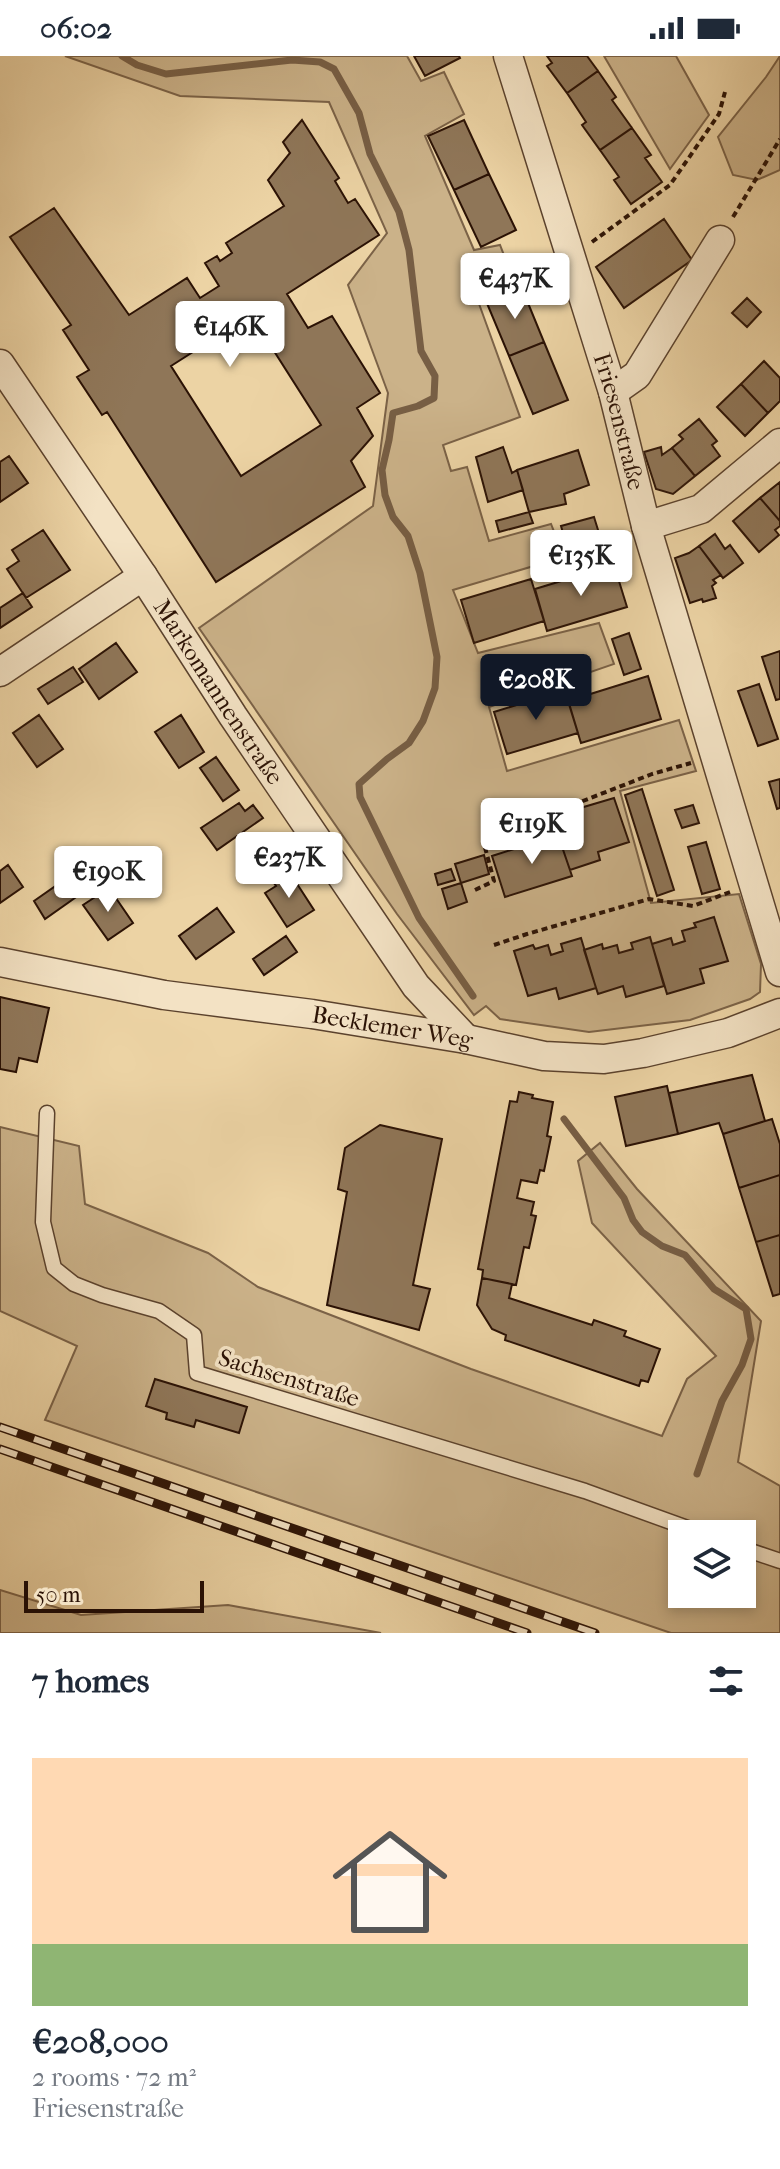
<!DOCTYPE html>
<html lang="en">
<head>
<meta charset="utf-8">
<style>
  body { margin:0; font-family:"IM FELL French Canon",serif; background:#f2f2f3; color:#1f2937; height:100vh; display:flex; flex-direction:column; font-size:30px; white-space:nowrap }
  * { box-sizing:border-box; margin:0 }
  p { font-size:26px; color:#747a83 }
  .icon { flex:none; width:44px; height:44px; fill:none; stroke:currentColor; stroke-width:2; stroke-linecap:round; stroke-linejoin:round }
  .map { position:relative; height:1577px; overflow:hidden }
  .drawer { display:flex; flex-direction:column; background:#fff; flex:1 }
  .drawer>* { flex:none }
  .buttons { position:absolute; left:668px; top:1464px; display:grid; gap:16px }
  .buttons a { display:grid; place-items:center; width:88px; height:88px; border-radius:0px; background:#fff; box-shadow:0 4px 12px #0003; font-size:40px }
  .scale { position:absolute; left:24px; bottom:20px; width:180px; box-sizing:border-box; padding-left:8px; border:4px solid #2b1205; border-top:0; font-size:22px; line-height:28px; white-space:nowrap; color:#2b1205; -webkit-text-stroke:6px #f3e2c4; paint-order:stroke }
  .price { position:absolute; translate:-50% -68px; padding:0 18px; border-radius:8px; background:#fff; color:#222; font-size:26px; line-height:52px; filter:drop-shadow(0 2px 4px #0008) }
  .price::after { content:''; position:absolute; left:50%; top:48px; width:24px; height:18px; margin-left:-12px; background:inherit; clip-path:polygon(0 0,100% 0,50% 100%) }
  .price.selected { background:#111827; color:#fff }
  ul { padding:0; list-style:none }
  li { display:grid; align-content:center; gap:16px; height:424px; padding:0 32px }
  li span { display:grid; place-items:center; height:248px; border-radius:0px; color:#555 }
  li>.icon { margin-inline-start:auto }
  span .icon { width:144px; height:144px; fill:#fffc; stroke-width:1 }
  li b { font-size:34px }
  h2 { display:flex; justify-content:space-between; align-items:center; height:96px; padding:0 32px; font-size:34px }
  .status { display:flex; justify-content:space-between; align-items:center; height:56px; padding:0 40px; background:#fff; direction:ltr }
  .status svg { height:22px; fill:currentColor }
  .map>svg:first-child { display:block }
  .green { fill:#cbb289; stroke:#7b6247; stroke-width:2; fill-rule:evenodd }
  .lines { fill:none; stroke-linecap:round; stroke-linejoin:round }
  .stream { stroke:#775e44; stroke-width:7 }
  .building { fill:#8f7658; stroke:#2b1205; stroke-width:2; fill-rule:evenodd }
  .lane-casing { stroke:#5b422d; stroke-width:17 }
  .street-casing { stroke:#5b422d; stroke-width:31 }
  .path { stroke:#2b1205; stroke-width:4; stroke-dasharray:6 4; stroke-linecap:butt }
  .lane { stroke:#f3e2c4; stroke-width:14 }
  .street { stroke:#f3e2c4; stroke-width:28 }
  .rail-casing { stroke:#2b1205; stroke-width:9 }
  .rail { stroke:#f3e2c4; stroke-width:6; stroke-dasharray:18; stroke-linecap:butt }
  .labels { text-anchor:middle; stroke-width:7; stroke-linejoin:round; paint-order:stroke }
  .street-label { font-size:24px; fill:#2b1205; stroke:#f3e2c4 }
</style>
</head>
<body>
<div class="status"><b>06:02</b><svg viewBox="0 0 49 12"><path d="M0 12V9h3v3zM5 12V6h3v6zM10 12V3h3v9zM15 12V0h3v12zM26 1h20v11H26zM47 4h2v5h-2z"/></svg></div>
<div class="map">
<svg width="780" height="1577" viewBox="0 0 780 1577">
  <rect width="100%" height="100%" fill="#ecd3a4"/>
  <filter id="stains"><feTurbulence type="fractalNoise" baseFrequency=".0025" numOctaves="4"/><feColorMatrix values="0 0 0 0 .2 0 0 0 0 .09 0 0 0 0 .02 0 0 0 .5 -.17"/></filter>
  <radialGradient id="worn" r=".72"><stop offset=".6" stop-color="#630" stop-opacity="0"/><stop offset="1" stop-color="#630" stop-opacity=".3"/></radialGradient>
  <path class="green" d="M65 0H407L421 25 444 16 464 58 425 80 474 194 500 189 514 225 478 245 520 361 443 389 451 415 467 411 489 485 551 468 564 501 453 534 478 597 599 567 614 608 489 651 507 715 679 664 696 715 620 735 651 847 739 838 761 908 760 936 750 943 690 964 589 976 500 963 486 950 474 959 397 858 199 572 373 450 388 337 348 229 387 177 329 46 180 40Z
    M604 0H676L709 59 670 113Z
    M780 0V114L757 124 733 119 718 81 766 21Z
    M0 1071 79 1090 85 1148 208 1197 258 1231 471 1313 662 1380 687 1323 716 1300 592 1167 578 1105 600 1087 637 1133 761 1265 738 1406 780 1430V1577H671L45 1364 77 1290 0 1255ZM682 1478H742V1538H682Z
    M0 1534 81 1559 228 1549 381 1577H0Z"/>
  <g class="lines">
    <path class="stream" d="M122 0 137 9 166 18 292 4 320 6 334 13 359 57 370 98 399 156 409 194 421 295 435 320 434 342 418 350 393 357 389 384 382 414 385 439 393 461 408 480 420 517 437 601 435 632 423 665 409 687 387 703 359 728 360 741 419 862 473 940
      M564 1063 624 1142 633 1164 642 1176 662 1190 685 1199 714 1233 746 1253 751 1283 742 1309 722 1345 697 1418"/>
  </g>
  <path class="building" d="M414 0H459L460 2 425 20Z
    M547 0H587L598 15 567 37 547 10 552 7Z
    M598 15 616 41 612 44 632 72 600 94 582 69 586 66 567 37Z
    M302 64 339 122 335 125 348 147 355 143 379 179 287 238 308 272 332 260 380 337 357 352 373 380 351 405 365 431 216 526 107 356 102 359 77 321 89 314 63 274 71 269 10 181 54 152 129 259 187 222 200 242 219 230 205 207 217 200 220 205 232 197 226 187 284 150 268 124 290 97 283 86ZM251 259 321 369 241 420 171 310Z
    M464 64 489 118 454 134 428 80Z
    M632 72 651 99 645 102 662 126 631 148 614 124 619 121 600 94Z
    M489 118 516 174 481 191 454 134Z
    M664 163 692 204 624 252 596 211Z
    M521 230 544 286 509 300 486 245Z
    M747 242 761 256 747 271 732 257Z
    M544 286 568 344 533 358 509 300Z
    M764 305 780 322V345L768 357 741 328Z
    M741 328 768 357 745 380 717 351Z
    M699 363 717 385 712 389 720 400 695 420 672 392 683 383 679 379Z
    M503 391 512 417 517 414 523 434 488 446 476 401Z
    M661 391 662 399 672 392 695 420 673 438 656 433 644 396Z
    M578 394 589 429 564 438 566 448 529 456 517 414Z
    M9 400 28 427 0 446V406Z
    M780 426V465L760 442Z
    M760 442 780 465V470L775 474 779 479 759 496 733 465Z
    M529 456 533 467 499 476 496 465Z
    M594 461 607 503 588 508 580 480 565 484 561 470Z
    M43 474 70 514 26 542 7 513 19 505 12 494Z
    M715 478 725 493 730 489 743 507 723 522 699 490Z
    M699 490 721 519 713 524 716 527 712 530 716 542 703 546 702 543 690 547 675 502 689 497Z
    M614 509 627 551 547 575 535 533Z
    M531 523 544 565 474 587 461 544Z
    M23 537 32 551 0 572V552Z
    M629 577 641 613 624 619 612 583Z
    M116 587 137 616 99 643 79 613Z
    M780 595V643L776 644 762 601Z
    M73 611 83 626 48 648 38 633Z
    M648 620 661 663 581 687 568 645Z
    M759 628 778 683 758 690 738 635Z
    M565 634 578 677 507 698 494 656Z
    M39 659 63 693 37 711 13 677Z
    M181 659 204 696 179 712 155 676Z
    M216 701 239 734 223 745 200 712Z
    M780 723V752L777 753 769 726Z
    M642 733 674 834 657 840 625 739Z
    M614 742 629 786 598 796 600 804 570 814 556 773 581 765 577 753Z
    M239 747 245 755 253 749 263 762 217 794 201 772Z
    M693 749 699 767 682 772 675 754Z
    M558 779 572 820 505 841 492 800Z
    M706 786 720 833 702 838 688 791Z
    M484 799 489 818 461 827 455 808Z
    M8 809 23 831 0 847V815Z
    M451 813 455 824 438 829 435 818Z
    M290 817 314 854 287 871 265 837 276 830 274 827Z
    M67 822 79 839 45 863 34 845Z
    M461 827 467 846 448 853 442 833Z
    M109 832 133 867 108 884 83 849Z
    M217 852 234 876 196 903 179 880Z
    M714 861 728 905 700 913 704 927 667 938 652 888 671 882 673 889 685 885 682 875 696 871 694 867Z
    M286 880 297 896 264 919 253 903Z
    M650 881 664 930 626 941 623 930 598 938 584 894 602 888 603 893 617 889 619 897 633 893 631 887Z
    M581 882 596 932 559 943 556 932 528 940 514 895 533 889 535 893 548 889 551 899 563 895 561 888Z
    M0 941 49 952 37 1006 19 1002 16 1016 0 1013Z
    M752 1019 765 1065 723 1078 719 1067 678 1078 669 1037Z
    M667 1030 678 1078 626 1090 615 1041Z
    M519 1036 533 1039 532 1042 553 1046 547 1080 551 1081 544 1115 540 1114 537 1127 521 1124 517 1142 534 1146 531 1159 536 1160 529 1192 524 1191 516 1229 482 1222 483 1214 478 1213 510 1045 517 1046Z
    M772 1063 780 1088V1119L739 1132 723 1078Z
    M380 1069 442 1083 413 1229 430 1233 419 1274 327 1249 347 1136 338 1133 345 1092Z
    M780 1119V1179L756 1186 739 1132Z
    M780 1179V1238L773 1240 756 1186Z
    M482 1222 512 1228 509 1242 592 1269 594 1264 626 1275 624 1280 660 1293 648 1326 641 1324 639 1330 505 1284 506 1279 492 1273 477 1249Z
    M155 1323 247 1351 239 1377 196 1364 194 1371 166 1363 167 1357 146 1350Z"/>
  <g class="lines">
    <defs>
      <path id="lane" d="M47 1057 43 1166 54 1212 74 1228 102 1239 159 1255 194 1279 197 1317 585 1435 704 1478
        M742 1492 780 1505"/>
      <g id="street">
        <path id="s1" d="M508 0 613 336 646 470 780 916"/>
        <path id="s2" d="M0 308 143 520 233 660 416 930 466 983"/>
        <path d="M613 336 637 319 720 184"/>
        <path d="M646 470 701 453 780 387"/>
        <path d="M0 616 143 520"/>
        <path id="s3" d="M0 906 164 939 312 958 466 983 544 1000 604 1003 643 997 728 977 780 957"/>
      </g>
    </defs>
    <use href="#lane" class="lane-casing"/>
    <use href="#street" class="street-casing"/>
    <path class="path" d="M733 161 780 83
      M592 186 670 129 719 58 725 36
      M475 834 494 825 483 784 652 718 691 707
      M494 889 527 878 649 843 693 850 730 836"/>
    <use href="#lane" class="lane"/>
    <use href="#street" class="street"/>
    <defs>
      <path id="rail" d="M0 1371 595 1577
        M0 1393 527 1577"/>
    </defs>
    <use href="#rail" class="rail-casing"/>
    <use href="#rail" class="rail"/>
  </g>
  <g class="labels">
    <g class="street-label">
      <text dy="8" stroke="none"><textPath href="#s1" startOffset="382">Friesenstraße</textPath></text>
      <text dy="8" stroke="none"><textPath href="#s2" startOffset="394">Markomannenstraße</textPath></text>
      <text dy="8" stroke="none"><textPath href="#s3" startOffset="398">Becklemer Weg</textPath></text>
      <text transform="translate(289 1322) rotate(17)" y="8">Sachsenstraße</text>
    </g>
  </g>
  <rect width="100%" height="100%" filter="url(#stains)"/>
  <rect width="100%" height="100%" fill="url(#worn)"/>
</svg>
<div class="buttons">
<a><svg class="icon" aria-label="layers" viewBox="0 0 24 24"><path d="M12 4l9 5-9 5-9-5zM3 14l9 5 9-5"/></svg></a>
</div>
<div class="scale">50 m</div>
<b class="price" style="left:515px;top:265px">€437K</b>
<b class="price" style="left:230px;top:313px">€146K</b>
<b class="price" style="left:581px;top:542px">€135K</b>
<b class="price selected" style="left:536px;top:666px">€208K</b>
<b class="price" style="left:532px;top:810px">€119K</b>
<b class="price" style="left:289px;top:844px">€237K</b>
<b class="price" style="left:108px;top:858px">€190K</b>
</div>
<section class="drawer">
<h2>7 homes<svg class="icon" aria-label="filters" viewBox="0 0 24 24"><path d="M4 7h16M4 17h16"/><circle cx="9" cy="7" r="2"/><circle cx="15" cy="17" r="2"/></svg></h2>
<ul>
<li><span style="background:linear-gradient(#ffd9b3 75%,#8fb573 0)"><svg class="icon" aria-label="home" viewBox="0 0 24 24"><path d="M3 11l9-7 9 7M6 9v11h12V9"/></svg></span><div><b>€208,000</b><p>2 rooms · 72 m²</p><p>Friesenstraße</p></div></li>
</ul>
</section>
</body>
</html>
